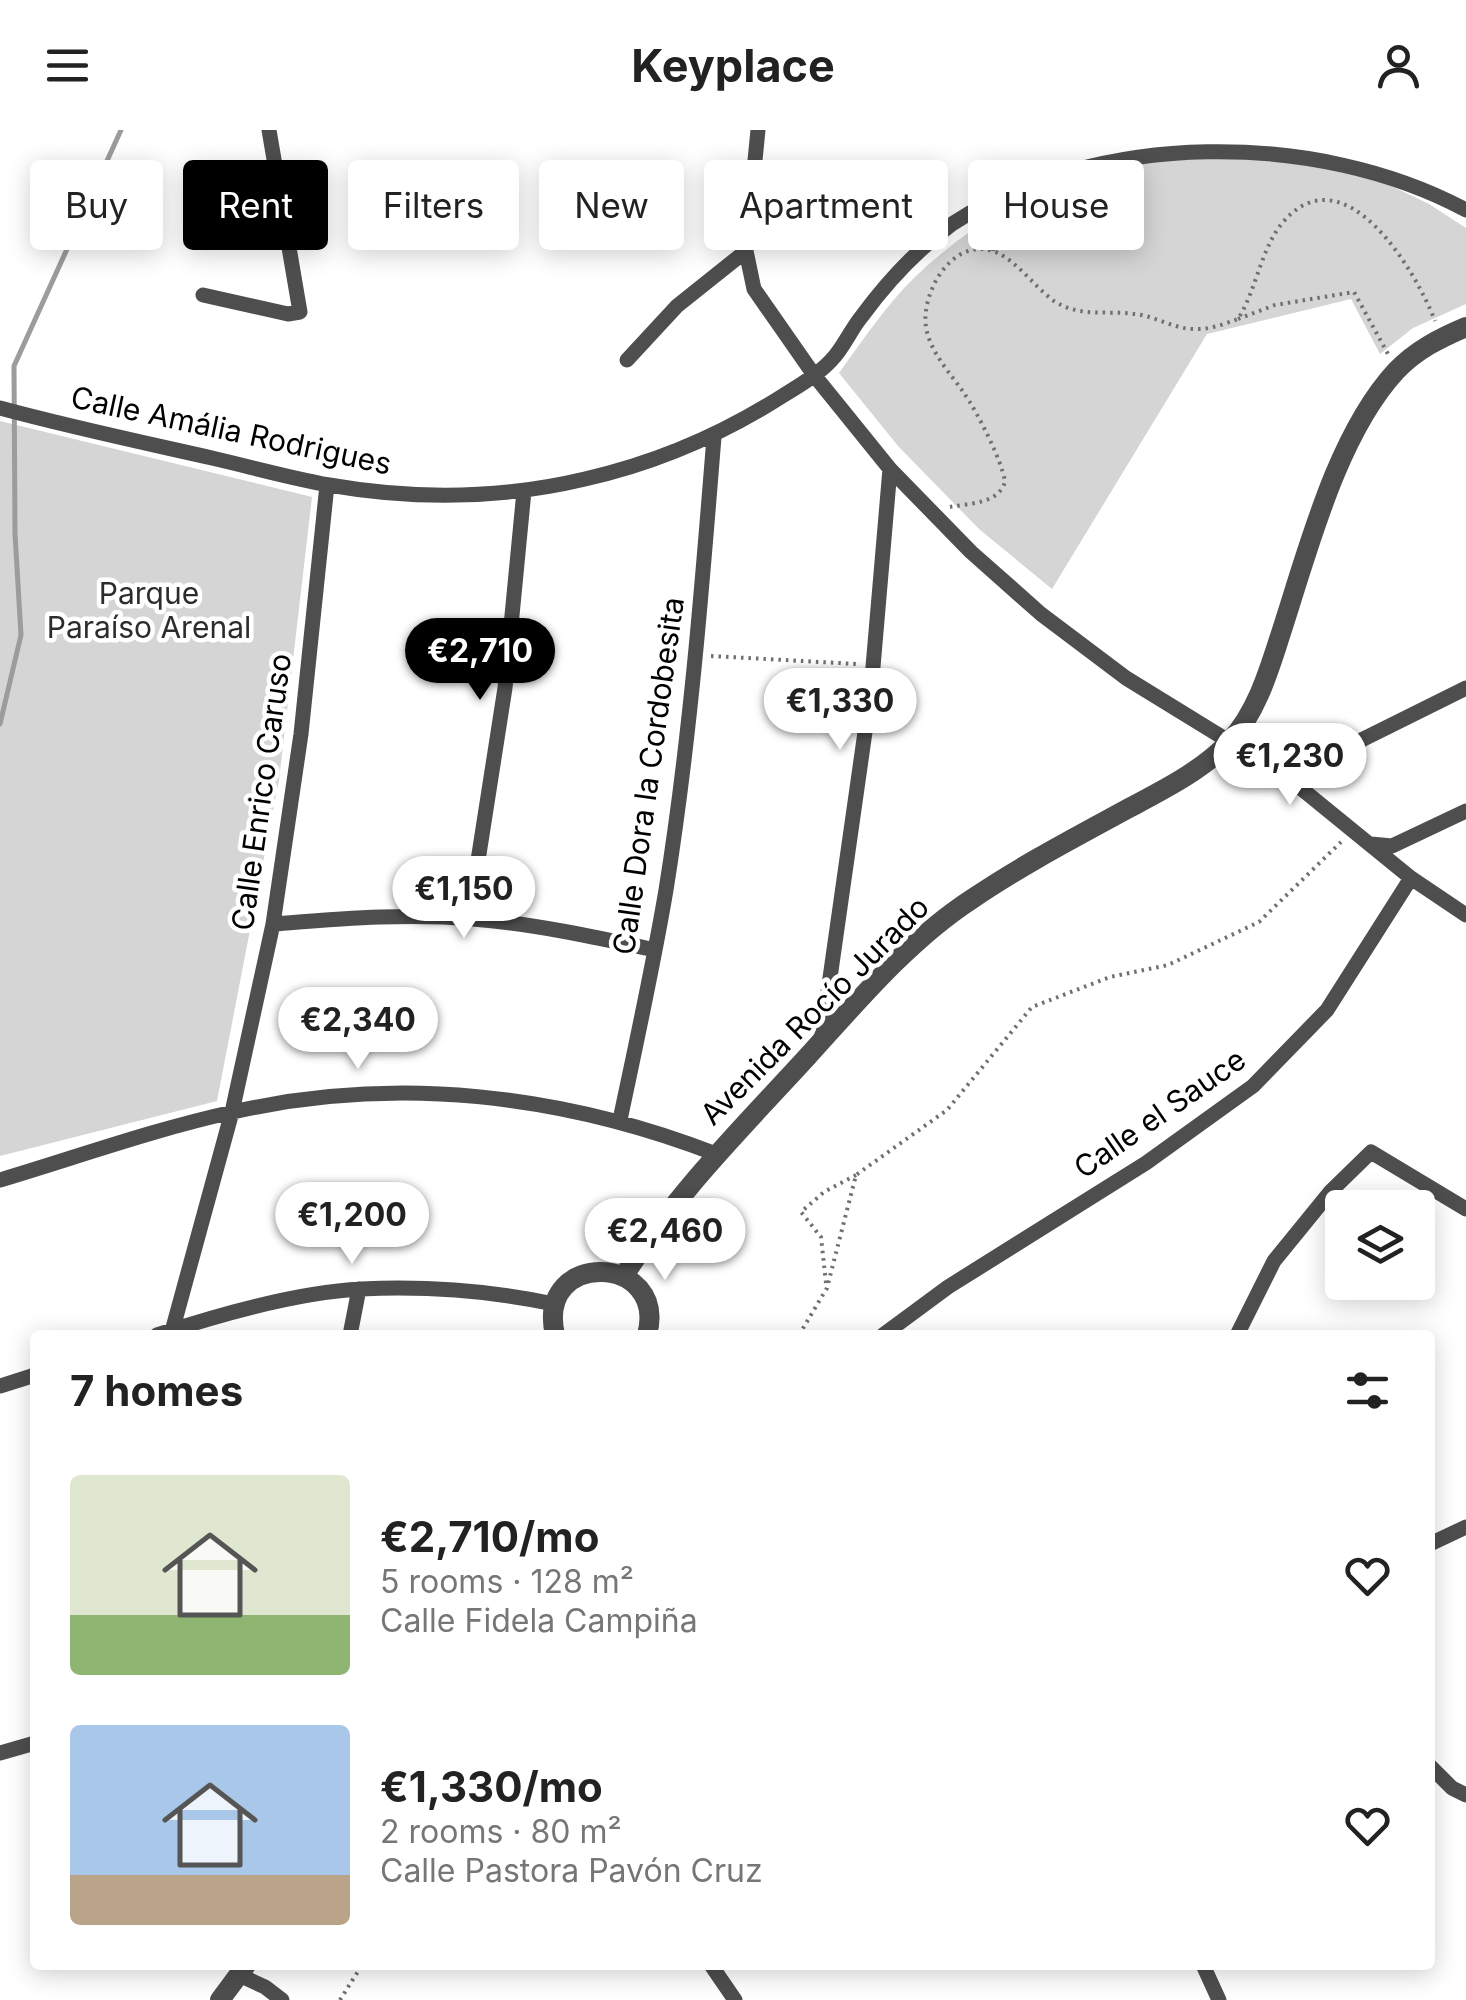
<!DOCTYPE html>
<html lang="en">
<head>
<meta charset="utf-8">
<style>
  body { margin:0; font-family:Inter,sans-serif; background:#f2f2f2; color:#222; height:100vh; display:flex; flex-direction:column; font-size:38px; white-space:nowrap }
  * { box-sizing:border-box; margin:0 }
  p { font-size:32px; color:#767676 }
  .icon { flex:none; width:55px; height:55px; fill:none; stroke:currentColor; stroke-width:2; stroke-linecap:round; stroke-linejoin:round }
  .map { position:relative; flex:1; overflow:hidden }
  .side { position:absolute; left:30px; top:1200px; width:1405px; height:640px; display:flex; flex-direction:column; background:#fff; border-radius:10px; box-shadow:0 5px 25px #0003 }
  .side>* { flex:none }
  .hud { position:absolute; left:30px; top:30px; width:1408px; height:90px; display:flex; gap:20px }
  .buttons { position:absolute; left:1325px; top:1060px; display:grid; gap:20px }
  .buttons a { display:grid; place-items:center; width:110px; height:110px; border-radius:10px; background:#fff; box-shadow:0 5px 25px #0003; font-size:50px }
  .price { position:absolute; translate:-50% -85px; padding:0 22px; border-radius:35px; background:#fff; color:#222; font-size:32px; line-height:65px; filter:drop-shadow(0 2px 5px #0008) }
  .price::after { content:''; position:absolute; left:50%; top:60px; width:30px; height:22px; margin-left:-15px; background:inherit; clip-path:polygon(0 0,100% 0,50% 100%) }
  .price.current { background:#000; color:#fff }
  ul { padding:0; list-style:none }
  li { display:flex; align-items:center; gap:30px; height:250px; padding:0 40px }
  li span { display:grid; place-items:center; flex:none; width:280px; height:200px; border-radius:10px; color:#555 }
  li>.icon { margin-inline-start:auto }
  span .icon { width:120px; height:120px; fill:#fffc; stroke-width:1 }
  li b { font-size:42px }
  h2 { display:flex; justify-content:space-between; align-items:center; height:120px; padding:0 40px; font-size:42px }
  .pill { padding:0 35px; border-radius:10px; background:#fff; box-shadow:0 5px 25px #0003; font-size:35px; line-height:90px }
  .pill.current { background:#000; color:#fff }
  header { display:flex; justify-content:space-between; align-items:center; height:130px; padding:0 40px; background:#fff; font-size:45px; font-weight:700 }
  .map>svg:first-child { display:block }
  .green { fill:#d5d5d5 }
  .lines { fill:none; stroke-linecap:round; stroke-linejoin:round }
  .stream { stroke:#9c9c9c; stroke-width:5 }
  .path { stroke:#707070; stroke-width:4; stroke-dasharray:2.5 5; stroke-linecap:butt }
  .minor { stroke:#4e4e4e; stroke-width:15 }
  .tertiary { stroke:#4e4e4e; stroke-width:20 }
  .labels { text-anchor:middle; stroke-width:9; stroke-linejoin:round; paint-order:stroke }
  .street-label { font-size:30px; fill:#000; stroke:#fff }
  .park-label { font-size:30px; fill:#2c2c2c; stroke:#fff }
</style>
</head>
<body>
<header><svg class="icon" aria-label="menu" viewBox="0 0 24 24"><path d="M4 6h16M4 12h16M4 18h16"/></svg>Keyplace<svg class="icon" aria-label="person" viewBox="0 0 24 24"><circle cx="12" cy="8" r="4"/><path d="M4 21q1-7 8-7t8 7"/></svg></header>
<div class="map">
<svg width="1466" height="1870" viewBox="0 0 1466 1870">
  <rect width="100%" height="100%" fill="#fff"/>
  <path class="green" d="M1249 23 1377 49 1429 74 1466 98V174L1413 198 1380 224 1351 169 1207 204 1052 459 979 399 898 316 839 243C863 210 886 175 915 147 969 95 1039 54 1112 37 1156 27 1204 28 1249 23Z
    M0 291 312 367 279 650 217 971 0 1026Z"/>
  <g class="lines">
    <path class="stream" d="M0 594 21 505 15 404 14 236 121 0"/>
    <path class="path" d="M993 121 995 90
      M1238 189 1275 175 1354 162 1388 224
      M950 377C970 373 998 374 1005 352 1002 330 977 282 964 263 950 243 930 222 926 197 921 165 949 111 989 120 1013 125 1034 157 1054 171 1081 188 1106 180 1135 184 1155 186 1174 199 1194 199 1209 200 1224 194 1238 189 1257 159 1261 117 1284 91 1345 22 1416 141 1435 191
      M711 526 857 534
      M826 1153 821 1107 801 1082 824 1062 856 1045
      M799 1205 827 1158 856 1045 947 980 1032 877 1110 847 1168 835 1259 792 1341 712
      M340 1870 362 1835"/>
    <path class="minor" d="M758 0 746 121 754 159 814 245 890 339 971 422 1041 484 1126 548 1287 647 1411 748 1466 785
      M203 165 288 184 300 182 269 0
      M627 230 677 176 746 121
      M0 278C70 297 141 312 212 328 251 337 290 348 329 355 415 370 501 369 585 349 656 333 723 304 784 265 802 254 822 242 835 226 845 214 852 198 862 186 887 152 918 119 952 94 1096 0 1317 0 1466 80
      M1287 647 1466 558
      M1371 714 1392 716 1466 681
      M469 788 505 558 524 361
      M273 794C339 789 406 783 473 789 535 794 595 807 655 820
      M821 911 871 560 890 339
      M620 990C636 914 653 837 666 760 690 610 702 458 714 307
      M0 1050C77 1027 155 999 233 982 396 945 561 964 716 1024
      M157 1205C218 1185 298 1162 361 1159 425 1156 492 1161 554 1174
      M171 1205 232 982 273 794 301 604 327 355
      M350 1205 359 1159
      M883 1205 948 1157 1146 1033 1253 956 1327 880 1411 748
      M1237 1205 1274 1131 1331 1061 1371 1022 1466 1079
      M0 1256 35 1245
      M1430 1414 1466 1397
      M0 1623 35 1613
      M1430 1636 1452 1658 1466 1665
      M711 1835 735 1870
      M1203 1835 1219 1870
      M239 1845 265 1857 282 1870"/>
    <path class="tertiary" d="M624 1146C675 1064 743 997 808 926 858 871 909 810 972 769 1022 735 1076 707 1129 678 1163 660 1203 640 1230 611 1257 582 1269 540 1281 503 1308 420 1337 305 1396 241 1416 220 1440 208 1466 197
      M555 1205C535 1118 669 1124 647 1205
      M220 1870 246 1835"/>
  </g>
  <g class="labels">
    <g class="street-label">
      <text transform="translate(231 301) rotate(12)" y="10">Calle Amália Rodrigues</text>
      <text transform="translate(649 646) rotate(-82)" y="10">Calle Dora la Cordobesita</text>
      <text transform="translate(262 662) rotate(-82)" y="10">Calle Enrico Caruso</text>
      <text transform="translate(815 881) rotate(-45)" y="10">Avenida Rocío Jurado</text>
      <text transform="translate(1160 984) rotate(-35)" y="10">Calle el Sauce</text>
    </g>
    <g class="park-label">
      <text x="149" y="474">Parque<tspan x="149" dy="34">Paraíso Arenal</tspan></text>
    </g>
  </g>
</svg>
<div class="buttons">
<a><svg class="icon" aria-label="layers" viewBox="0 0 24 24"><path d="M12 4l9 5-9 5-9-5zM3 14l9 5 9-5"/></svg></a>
</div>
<b class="price current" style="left:480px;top:573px">€2,710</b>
<b class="price" style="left:840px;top:623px">€1,330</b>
<b class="price" style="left:1290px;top:678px">€1,230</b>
<b class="price" style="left:464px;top:811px">€1,150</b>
<b class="price" style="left:358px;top:942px">€2,340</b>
<b class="price" style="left:352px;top:1137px">€1,200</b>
<b class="price" style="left:665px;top:1153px">€2,460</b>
<div class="hud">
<a class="pill">Buy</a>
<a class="pill current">Rent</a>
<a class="pill">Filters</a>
<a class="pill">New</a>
<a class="pill">Apartment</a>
<a class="pill">House</a>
</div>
<section class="side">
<h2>7 homes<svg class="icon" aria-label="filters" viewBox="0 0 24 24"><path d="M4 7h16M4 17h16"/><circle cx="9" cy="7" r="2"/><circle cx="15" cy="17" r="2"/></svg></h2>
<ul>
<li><span style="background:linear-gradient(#dfe7d0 70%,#8fb573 0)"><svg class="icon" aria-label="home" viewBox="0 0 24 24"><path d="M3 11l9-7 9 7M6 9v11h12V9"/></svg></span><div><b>€2,710/mo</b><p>5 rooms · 128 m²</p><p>Calle Fidela Campiña</p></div><svg class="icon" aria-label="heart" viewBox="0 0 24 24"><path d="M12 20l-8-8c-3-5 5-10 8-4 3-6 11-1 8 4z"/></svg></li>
<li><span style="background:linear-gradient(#a9c7e8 75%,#b9a48a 0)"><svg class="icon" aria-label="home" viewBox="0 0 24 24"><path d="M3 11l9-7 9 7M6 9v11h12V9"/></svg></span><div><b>€1,330/mo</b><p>2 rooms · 80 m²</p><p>Calle Pastora Pavón Cruz</p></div><svg class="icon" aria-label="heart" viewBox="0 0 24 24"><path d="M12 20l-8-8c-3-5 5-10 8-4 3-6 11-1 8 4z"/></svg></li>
</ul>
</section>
</div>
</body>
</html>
